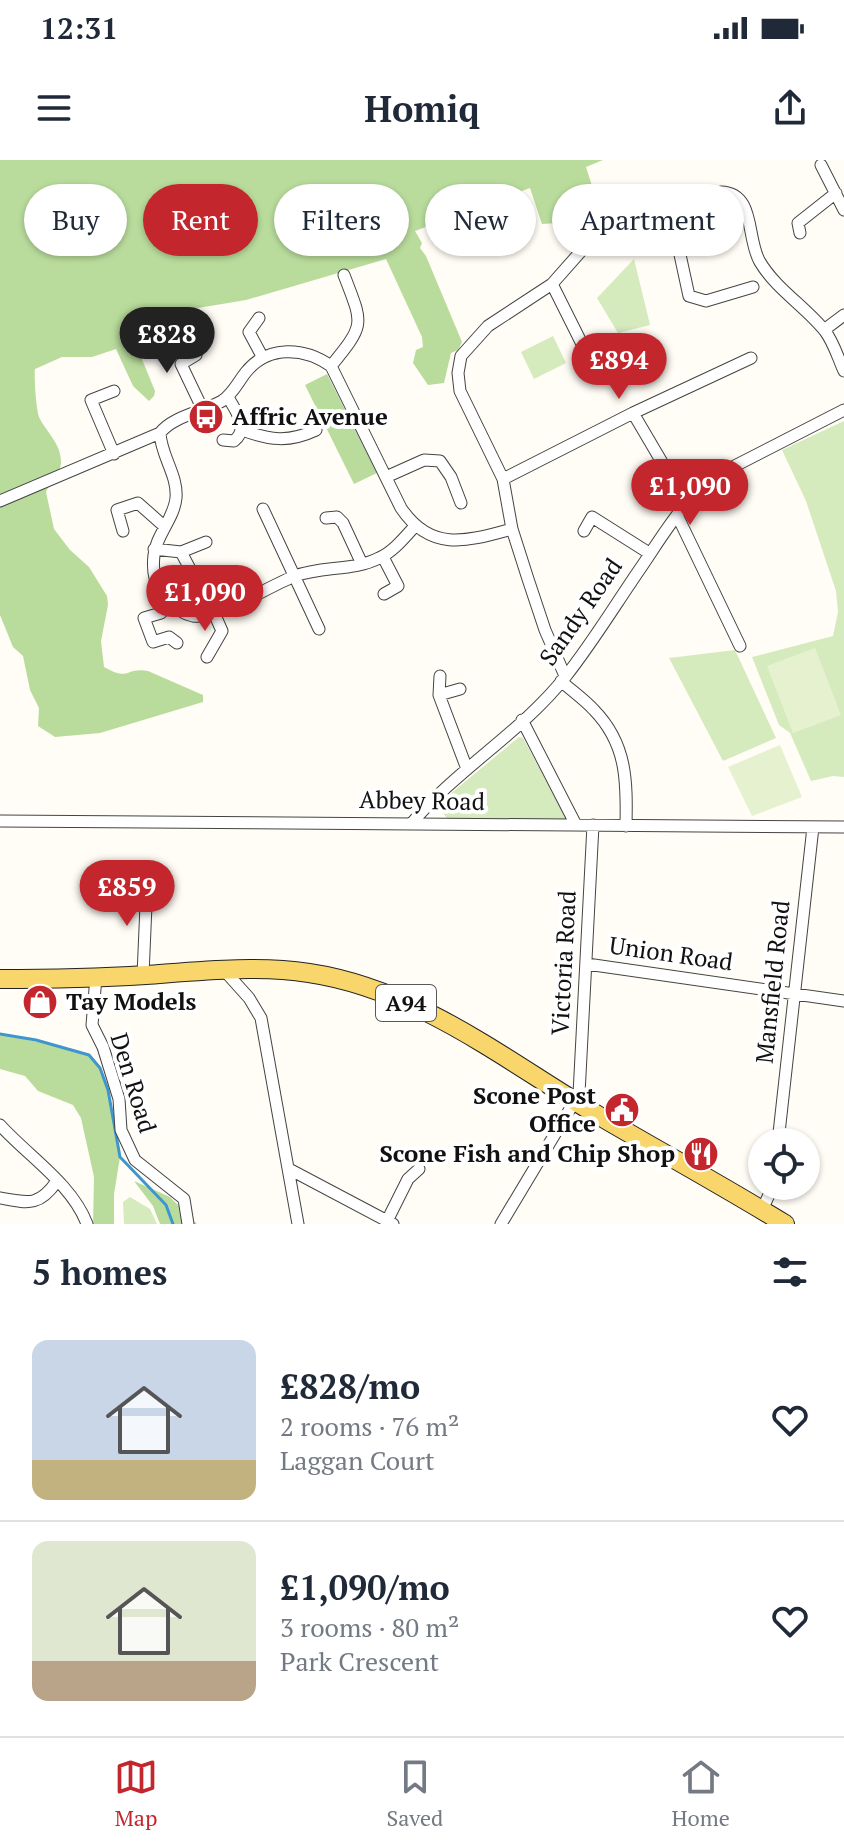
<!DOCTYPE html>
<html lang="en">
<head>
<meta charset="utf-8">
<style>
  body { margin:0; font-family:"PT Serif",serif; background:#f6f6f7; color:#1f2937; height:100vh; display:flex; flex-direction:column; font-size:30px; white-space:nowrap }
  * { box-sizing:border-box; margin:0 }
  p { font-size:26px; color:#747a83 }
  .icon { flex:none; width:44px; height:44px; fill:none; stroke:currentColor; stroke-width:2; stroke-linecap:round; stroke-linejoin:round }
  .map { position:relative; height:1064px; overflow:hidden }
  .panel { display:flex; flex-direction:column; background:#fff; flex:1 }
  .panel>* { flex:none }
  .top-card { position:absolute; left:24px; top:24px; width:796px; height:72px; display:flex; gap:16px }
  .controls { position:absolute; left:748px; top:968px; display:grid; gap:16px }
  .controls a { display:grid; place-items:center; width:72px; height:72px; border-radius:50%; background:#fff; box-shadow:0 2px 6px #0004; font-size:40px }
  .price { position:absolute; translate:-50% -68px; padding:0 18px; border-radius:28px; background:#c4262e; color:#fff; font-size:26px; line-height:52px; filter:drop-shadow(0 2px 4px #0008) }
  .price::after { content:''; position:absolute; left:50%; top:48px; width:24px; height:18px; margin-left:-12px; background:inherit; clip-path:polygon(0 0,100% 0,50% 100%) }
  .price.on { background:#222; color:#fff }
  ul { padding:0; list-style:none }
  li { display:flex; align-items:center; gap:24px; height:200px; padding:0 32px }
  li+li { border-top:2px solid #e0e1e3 }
  li span { display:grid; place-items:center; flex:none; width:224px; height:160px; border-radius:16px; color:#555 }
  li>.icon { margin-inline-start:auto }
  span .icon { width:96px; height:96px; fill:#fffc; stroke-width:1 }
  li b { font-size:34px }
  h2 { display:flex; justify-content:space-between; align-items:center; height:96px; padding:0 32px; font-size:34px }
  .chip { padding:0 28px; border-radius:36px; background:#fff; box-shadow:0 2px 6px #0004; font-size:28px; line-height:72px }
  .chip.on { background:#c4262e; color:#fff }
  .status { display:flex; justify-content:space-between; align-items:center; height:56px; padding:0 40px; background:#fff; direction:ltr }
  .status svg { height:22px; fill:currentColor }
  header { display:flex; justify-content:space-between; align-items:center; height:104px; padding:0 32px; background:#fff; font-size:36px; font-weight:700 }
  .tab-bar { display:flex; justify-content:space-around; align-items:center; height:112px; border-top:2px solid #e0e1e3; background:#fff; font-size:22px; color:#747a83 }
  .tab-bar a { display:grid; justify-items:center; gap:4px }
  .tab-bar .on { color:#c4262e }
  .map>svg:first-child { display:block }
  .green { fill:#d5ebbd }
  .forest { fill:#b9dc9c }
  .pitch { fill:#e6f2cf }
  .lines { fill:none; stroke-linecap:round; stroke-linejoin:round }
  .stream { stroke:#3f96cf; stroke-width:3 }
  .minor-casing { stroke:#444; stroke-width:13 }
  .primary-casing { stroke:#222; stroke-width:20 }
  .minor { stroke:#fff; stroke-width:11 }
  .primary { stroke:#f9d66b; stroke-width:18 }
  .labels { text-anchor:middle; stroke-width:8; stroke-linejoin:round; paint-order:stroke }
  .shield { fill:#fff; stroke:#585858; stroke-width:2 }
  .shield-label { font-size:22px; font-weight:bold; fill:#111 }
  .poi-label { font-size:24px; font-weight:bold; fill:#111; stroke:#fff; text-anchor:start }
  .street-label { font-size:24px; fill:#111; stroke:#fff }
</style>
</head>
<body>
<div class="status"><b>12:31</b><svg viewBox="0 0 49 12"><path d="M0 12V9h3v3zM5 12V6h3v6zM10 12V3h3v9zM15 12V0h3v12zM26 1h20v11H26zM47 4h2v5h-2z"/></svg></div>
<header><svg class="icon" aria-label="menu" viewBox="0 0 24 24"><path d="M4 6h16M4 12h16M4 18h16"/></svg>Homiq<svg class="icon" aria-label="share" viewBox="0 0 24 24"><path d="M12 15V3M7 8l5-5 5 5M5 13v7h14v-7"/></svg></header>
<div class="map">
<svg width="844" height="1064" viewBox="0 0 844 1064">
  <rect width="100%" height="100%" fill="#fffdf5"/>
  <path class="green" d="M634 99 650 165 618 173 597 138Z
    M553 176 566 203 534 219 521 192Z
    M844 261V617L833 616 811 621 790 573 779 565 752 497 833 476 838 452 836 431 806 341 782 290Z
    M735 490 776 578 723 601 669 498Z
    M519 577 523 578 568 662 449 661 441 650 443 640Z
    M130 1037 150 1049 157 1064H124L123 1042Z"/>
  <path class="forest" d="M0 0H603L586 7 598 44 558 63 542 64 530 28 415 71 422 83 420 88 426 96 462 182 458 190 451 193 444 223 428 225 413 203 416 190 423 187 422 177 386 99 246 140 192 149 163 161 151 187 139 192 155 231 154 236 149 241 133 226 116 189 92 197H62L35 209C34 217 36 252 40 259 48 274 62 285 61 304 59 315 50 322 46 332L54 369 70 390 89 407 107 436 108 445 101 481 104 507C131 522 124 507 148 511L203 535V542L100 573 55 577 38 566 39 548 30 530 23 496 13 487 0 455Z
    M327 214 377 313 354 324 305 225Z
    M0 874 76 890 89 895 100 908 108 930 120 997 114 1034V1064H93L94 1017 81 958 73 945 38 931 25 916 0 909Z
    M134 1021 170 1037 197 1064H160L153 1046Z"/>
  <path class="pitch" d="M815 488 841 555 793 573 767 506Z
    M780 585 802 637 752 656 728 607Z"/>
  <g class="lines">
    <path class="stream" d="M0 874 36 880 89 895 100 908 108 930 120 997 166 1045 173 1064"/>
    <defs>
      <path id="minor" d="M821 5 844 50
        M669 44 689 136 706 141 753 127
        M800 73 798 63 836 33
        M552 124 591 202 623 192
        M259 158 249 172 263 198
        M824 170 844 155
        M196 195 181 204 203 250
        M331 206C366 163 363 165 344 115
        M114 231 91 240 114 294
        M633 253 686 343
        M242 270C270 280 288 283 316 270
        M160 273C161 296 178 315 176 338 174 359 156 375 154 395 152 413 155 427 167 440 173 447 183 454 193 456 216 460 271 425 295 416 322 406 354 411 379 398 393 392 405 377 415 366
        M223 280 234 281C250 268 236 252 228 237
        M386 317 424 300 440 301 451 317 461 343
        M503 319 633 253 751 198
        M0 341 160 273C173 256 203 252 222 241 233 234 238 222 246 212 268 185 304 187 331 206L401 348C431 393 468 381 512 369
        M263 349 319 469
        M677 355 740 486
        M326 358 337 357 343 363 362 404
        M123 371 117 350 138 343 165 367
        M584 371 592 357 649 393
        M154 389 181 392 206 382
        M181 392 189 407
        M383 397 398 426 384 434
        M169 442 161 453 144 458 153 482 169 477 177 483
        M207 497 222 471 214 453
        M440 516 439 535 467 609
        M565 516 545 470 528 419 512 369 503 319 460 231 458 213 461 196 488 166 552 124 598 72 618 55 721 32C756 33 746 79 760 102 776 129 806 147 825 171 834 183 838 198 844 211
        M561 521C572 531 584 539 594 550 627 584 627 621 626 666
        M439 535 460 529
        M522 560 576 665
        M0 661 844 667
        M412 663C457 609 522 572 566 516 593 482 617 442 642 406 665 372 685 337 719 314L844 250
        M587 804 844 841
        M223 809 249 838 261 858 298 1064
        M143 815 147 722
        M96 817 92 865 103 887 119 939 121 970 135 1000 184 1039 188 1064
        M0 965C28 996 72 1024 87 1064
        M778 982 813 667
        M289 1009 393 1064
        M0 1038C28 1043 39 1047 57 1021
        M762 1050 773 1026
        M387 1061 408 1019 419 1009
        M501 1064 579 934 593 665"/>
      <path id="primary" d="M0 819C49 819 97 818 146 815 200 811 255 805 309 813 417 829 505 900 596 954 659 991 723 1026 785 1064"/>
    </defs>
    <use href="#minor" class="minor-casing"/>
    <use href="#primary" class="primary-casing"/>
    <use href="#minor" class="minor"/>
    <use href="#primary" class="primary"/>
  </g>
  <defs>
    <symbol id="bus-disc" viewBox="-11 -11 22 22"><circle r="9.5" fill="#c4262e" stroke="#fff"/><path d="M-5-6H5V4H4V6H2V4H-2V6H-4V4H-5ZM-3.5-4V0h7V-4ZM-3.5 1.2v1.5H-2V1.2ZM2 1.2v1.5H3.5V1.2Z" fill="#fff"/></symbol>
    <symbol id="shop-disc" viewBox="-11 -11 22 22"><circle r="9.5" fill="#c4262e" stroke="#fff"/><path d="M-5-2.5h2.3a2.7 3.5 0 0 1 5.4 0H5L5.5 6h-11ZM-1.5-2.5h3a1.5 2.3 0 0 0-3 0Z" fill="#fff"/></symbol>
    <symbol id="civic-disc" viewBox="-11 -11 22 22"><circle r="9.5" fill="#c4262e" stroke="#fff"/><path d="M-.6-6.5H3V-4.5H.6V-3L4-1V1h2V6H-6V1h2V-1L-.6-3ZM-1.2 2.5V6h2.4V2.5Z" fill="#fff"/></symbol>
    <symbol id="restaurant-disc" viewBox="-11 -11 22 22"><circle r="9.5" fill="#c4262e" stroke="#fff"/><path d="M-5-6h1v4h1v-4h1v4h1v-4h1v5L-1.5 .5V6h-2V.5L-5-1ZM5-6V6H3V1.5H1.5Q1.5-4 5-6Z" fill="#fff"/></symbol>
  </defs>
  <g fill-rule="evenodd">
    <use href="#bus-disc" x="186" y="237" width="40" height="40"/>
    <use href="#shop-disc" x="20" y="822" width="40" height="40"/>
    <use href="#civic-disc" x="602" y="930" width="40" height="40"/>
    <use href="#restaurant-disc" x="681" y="974" width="40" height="40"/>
  </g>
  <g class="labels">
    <rect class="shield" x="376" y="825" width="60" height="36" rx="6"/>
    <g class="shield-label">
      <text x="406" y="851">A94</text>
    </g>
    <g class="poi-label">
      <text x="232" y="265">Affric Avenue</text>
      <text x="66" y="850">Tay Models</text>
      <text x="596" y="944" text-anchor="end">Scone Post<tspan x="596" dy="28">Office</tspan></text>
      <text x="675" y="1002" text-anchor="end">Scone Fish and Chip Shop</text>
    </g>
    <g class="street-label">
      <text transform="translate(581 452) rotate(-55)" y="8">Sandy Road</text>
      <text transform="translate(422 641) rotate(1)" y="8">Abbey Road</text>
      <text transform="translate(671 794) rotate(8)" y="8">Union Road</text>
      <text transform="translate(564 803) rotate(-87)" y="8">Victoria Road</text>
      <text transform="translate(773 822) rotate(-84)" y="8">Mansfield Road</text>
      <text transform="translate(133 923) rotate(73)" y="8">Den Road</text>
    </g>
  </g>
</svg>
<div class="controls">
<a><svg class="icon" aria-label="locate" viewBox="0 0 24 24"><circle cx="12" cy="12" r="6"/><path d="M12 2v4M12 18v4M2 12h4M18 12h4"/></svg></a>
</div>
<b class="price on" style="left:167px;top:215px">£828</b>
<b class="price" style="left:619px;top:241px">£894</b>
<b class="price" style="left:690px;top:367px">£1,090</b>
<b class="price" style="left:205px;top:473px">£1,090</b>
<b class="price" style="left:127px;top:768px">£859</b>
<div class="top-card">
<a class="chip">Buy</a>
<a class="chip on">Rent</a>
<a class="chip">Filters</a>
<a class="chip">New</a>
<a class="chip">Apartment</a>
</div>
</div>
<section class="panel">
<h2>5 homes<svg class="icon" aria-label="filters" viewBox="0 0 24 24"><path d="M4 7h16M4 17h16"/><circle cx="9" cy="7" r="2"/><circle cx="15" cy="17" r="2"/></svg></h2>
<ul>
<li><span style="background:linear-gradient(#c9d6e8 75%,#c2b280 0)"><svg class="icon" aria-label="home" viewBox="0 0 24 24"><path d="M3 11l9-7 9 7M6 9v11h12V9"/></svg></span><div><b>£828/mo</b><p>2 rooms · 76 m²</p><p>Laggan Court</p></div><svg class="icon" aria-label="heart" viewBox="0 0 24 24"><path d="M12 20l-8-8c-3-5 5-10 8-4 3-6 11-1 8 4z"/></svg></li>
<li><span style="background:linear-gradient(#dfe7d0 75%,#b9a48a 0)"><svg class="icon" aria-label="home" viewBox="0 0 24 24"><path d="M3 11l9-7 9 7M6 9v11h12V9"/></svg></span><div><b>£1,090/mo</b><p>3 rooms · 80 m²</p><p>Park Crescent</p></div><svg class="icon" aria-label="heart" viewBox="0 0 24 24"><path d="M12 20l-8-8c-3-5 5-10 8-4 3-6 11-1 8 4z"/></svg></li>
</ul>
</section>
<nav class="tab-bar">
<a class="on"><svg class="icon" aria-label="map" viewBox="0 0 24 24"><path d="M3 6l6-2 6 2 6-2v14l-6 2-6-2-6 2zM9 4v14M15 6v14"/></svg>Map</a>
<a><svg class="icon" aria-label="saved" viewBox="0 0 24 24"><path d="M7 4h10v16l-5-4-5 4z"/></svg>Saved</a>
<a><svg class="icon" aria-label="home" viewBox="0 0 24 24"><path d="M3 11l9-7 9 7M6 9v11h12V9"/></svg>Home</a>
</nav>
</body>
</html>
